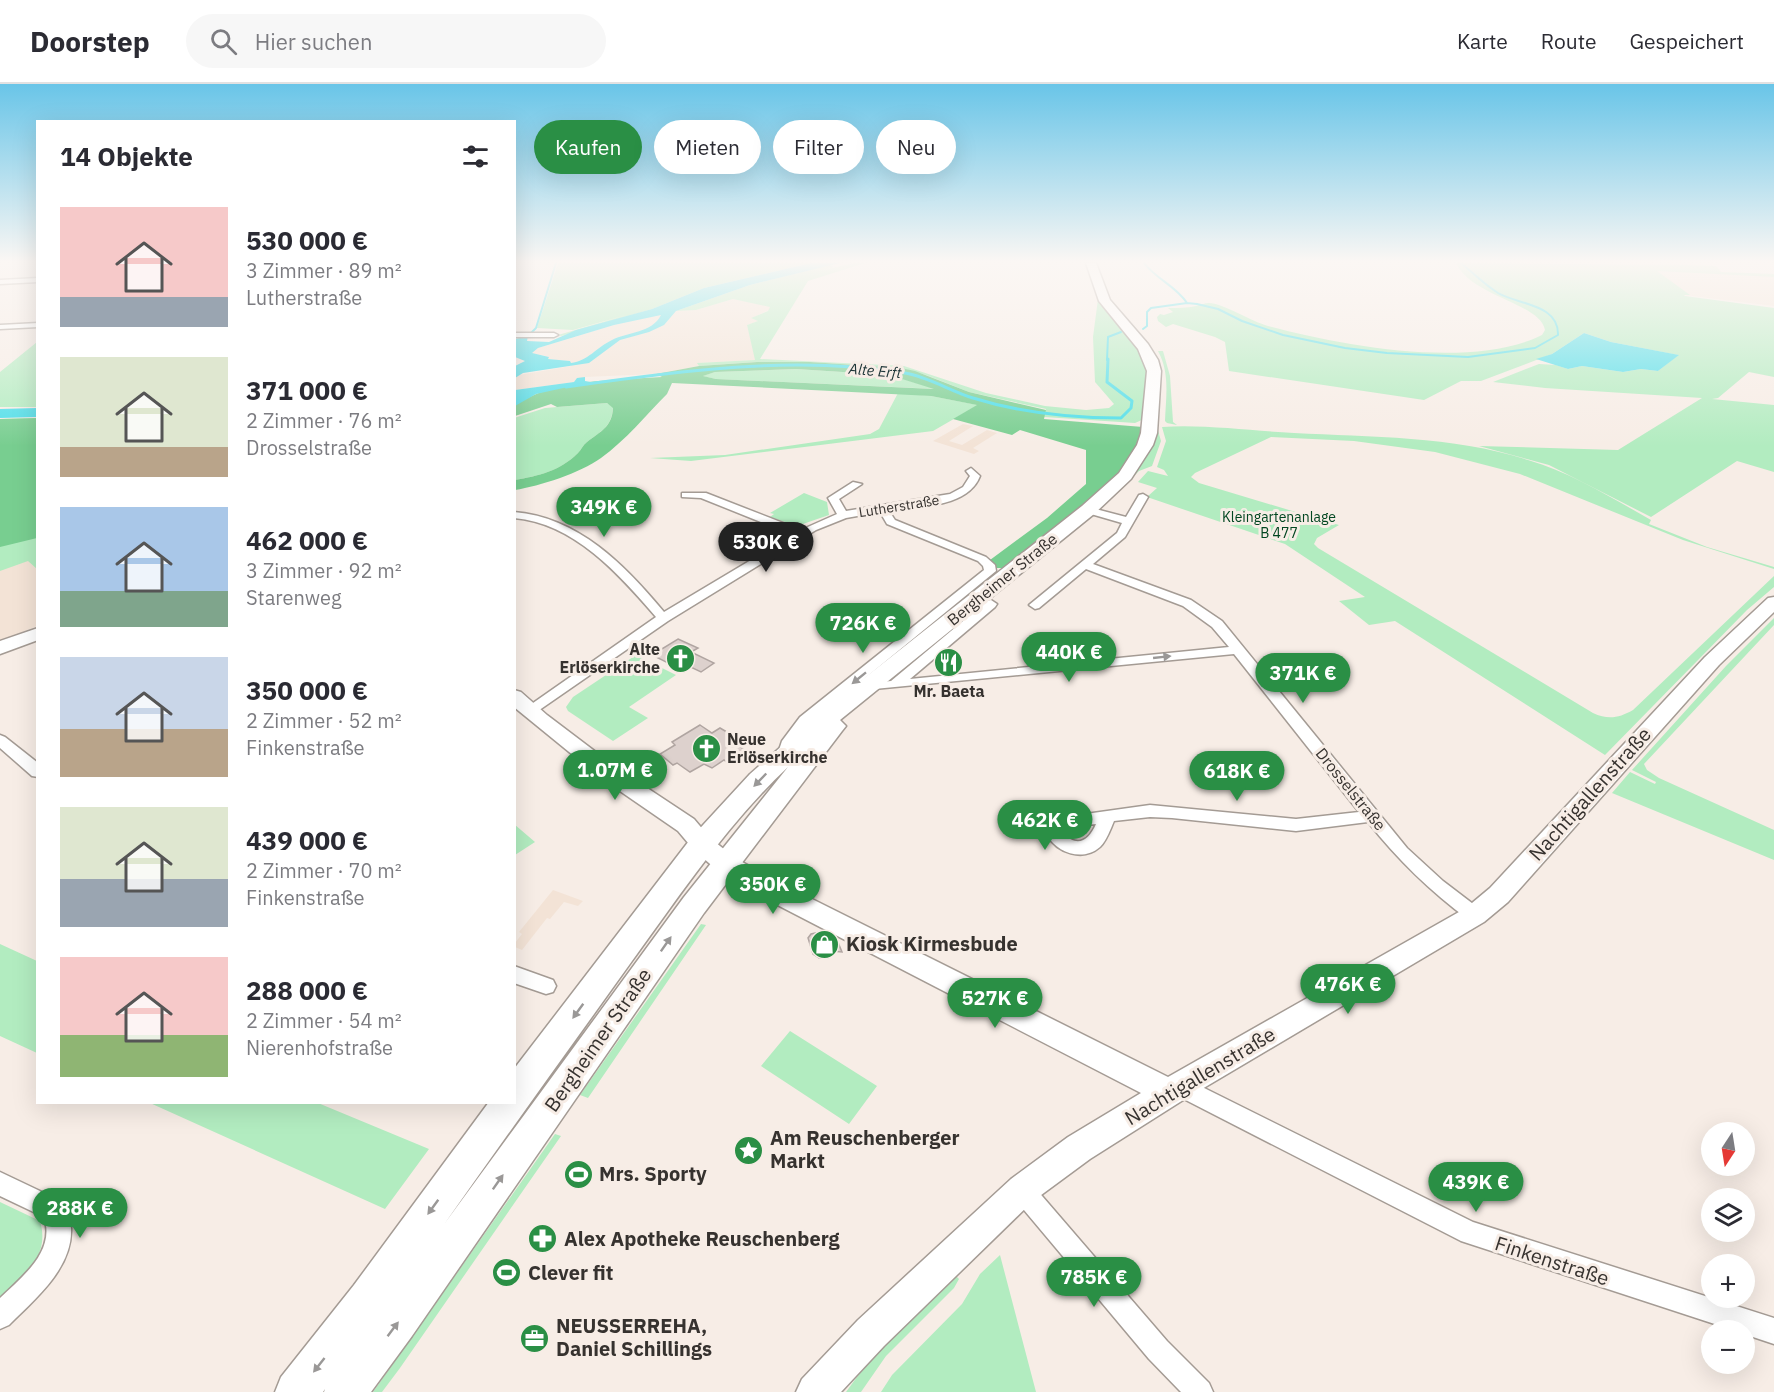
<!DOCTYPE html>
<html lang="de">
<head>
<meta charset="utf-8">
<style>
  body { margin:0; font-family:"IBM Plex Sans",sans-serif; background:#f7f7f7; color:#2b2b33; height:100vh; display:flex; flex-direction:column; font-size:22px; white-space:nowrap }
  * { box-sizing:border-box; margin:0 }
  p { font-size:20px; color:#7c7c81 }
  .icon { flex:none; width:33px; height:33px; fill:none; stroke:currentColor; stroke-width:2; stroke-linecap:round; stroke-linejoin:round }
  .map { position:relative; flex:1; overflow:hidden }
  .panel { position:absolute; left:36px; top:36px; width:480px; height:984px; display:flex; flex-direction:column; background:#fff; border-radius:0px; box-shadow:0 6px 24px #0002 }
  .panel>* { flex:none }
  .hud { position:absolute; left:534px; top:36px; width:570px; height:54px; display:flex; gap:12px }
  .needle { width:39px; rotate:192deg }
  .tools { position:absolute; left:1701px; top:1038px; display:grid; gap:12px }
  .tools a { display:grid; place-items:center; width:54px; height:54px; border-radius:50%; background:#fff; box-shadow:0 6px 24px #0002; font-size:30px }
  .price { position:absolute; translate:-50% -51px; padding:0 14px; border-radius:21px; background:#2a8f45; color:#fff; font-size:20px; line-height:39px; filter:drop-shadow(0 2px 3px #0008) }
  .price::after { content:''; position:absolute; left:50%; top:36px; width:18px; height:14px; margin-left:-9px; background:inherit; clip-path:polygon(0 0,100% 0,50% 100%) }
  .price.on { background:#222; color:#fff }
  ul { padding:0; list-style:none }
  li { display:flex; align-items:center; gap:18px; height:150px; padding:0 24px }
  li span { display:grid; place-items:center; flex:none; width:168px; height:120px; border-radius:0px; color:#555 }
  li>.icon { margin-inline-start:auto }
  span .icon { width:72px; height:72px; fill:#fffc; stroke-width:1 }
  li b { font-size:26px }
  h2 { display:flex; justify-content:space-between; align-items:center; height:72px; padding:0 24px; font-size:26px }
  .chip { padding:0 21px; border-radius:27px; background:#fff; box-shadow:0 6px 24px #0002; font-size:21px; line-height:54px }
  .chip.on { background:#2a8f45; color:#fff }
  header { display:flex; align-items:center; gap:36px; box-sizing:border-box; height:84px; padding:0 30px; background:#fff; border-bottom:2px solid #e1e1e2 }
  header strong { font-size:28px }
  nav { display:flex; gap:33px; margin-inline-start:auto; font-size:21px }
  .search { width:420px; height:54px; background:#f7f7f7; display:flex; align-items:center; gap:15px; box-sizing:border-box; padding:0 21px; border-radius:33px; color:#7c7c81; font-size:22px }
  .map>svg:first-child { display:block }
  .built { fill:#f3e3d6 }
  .green { fill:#b2ecc0 }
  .forest { fill:#78ce90; fill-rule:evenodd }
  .water { fill:#4cdee9; fill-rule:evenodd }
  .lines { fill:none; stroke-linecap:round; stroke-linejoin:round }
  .stream-far1 { stroke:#4cdee9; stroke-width:2 }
  .stream { stroke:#4cdee9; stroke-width:3 }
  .building { fill:#ddd1cd; stroke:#b0a5a1; stroke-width:1.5 }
  .street-casing { stroke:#a49b94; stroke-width:3 }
  .secondary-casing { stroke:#a49b94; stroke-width:3 }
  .primary-casing { stroke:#a49b94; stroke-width:3 }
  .street { fill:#fff; fill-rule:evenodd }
  .secondary { fill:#fff; fill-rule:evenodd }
  .primary { fill:#fff; fill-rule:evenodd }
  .oneway { fill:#9a9897 }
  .labels { text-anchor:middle; stroke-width:6; stroke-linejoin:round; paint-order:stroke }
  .far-street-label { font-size:14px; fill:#36322f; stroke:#f7ede6 }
  .far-park-label { font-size:14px; fill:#014620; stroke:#f7ede6 }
  .far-water-label { font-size:15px; font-style:italic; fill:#1e3638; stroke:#f7ede6 }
  .street-label { font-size:16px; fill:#36322f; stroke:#f7ede6 }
  .poi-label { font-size:16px; font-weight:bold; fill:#36322f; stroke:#f7ede6; text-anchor:end }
  .near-street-label { font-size:20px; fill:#36322f; stroke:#f7ede6 }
  .near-poi-label { font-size:20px; font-weight:bold; fill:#36322f; stroke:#f7ede6; text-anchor:start }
</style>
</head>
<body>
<header>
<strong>Doorstep</strong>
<div class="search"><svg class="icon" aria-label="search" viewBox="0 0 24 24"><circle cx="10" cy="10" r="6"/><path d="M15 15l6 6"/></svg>Hier suchen</div>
<nav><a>Karte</a><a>Route</a><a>Gespeichert</a></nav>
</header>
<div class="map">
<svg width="1774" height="1308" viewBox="0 0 1774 1308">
  <rect width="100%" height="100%" fill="#f7ede6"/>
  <path class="built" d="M1640 181 1717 183 1721 188 1774 190V222L1684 211Z
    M733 215 770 222 771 225 752 234 759 237 747 241 756 276 698 279 699 282 656 290 584 293 574 298 515 306 514 294 519 291 571 282 570 277 546 275 549 273 543 271 531 270 538 264 614 241 676 227 696 226Z
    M963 340 973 342 949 357 962 361 987 346 997 349 973 364 979 367 974 370 933 357Z
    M37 454V542L0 557V463Z
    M553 806 583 817 578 822 564 818 550 835 547 834 522 866 515 863V859L522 850 519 848Z"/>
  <path class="green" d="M558 179H811L704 204 652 225 561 252 558 251 630 230 573 246 537 244Z
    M854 179H865L808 197 760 275 904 282 986 309 1045 322 1086 326 1109 324 1114 320 1095 298 1093 253 1098 215 1136 259 1148 281 1144 335 1135 339 1044 333 1046 325 969 308 926 291 901 284 810 278H756L699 282 697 279 755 276 747 241 758 237 751 234 768 227 770 223 733 215 696 226 676 227 750 201 830 181 834 183 819 187Z
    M1456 179 1688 181 1716 182 1721 188 1774 190V193L1657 187 1690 211H1684L1685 212 1774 224V293L1749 288 1718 314 1712 315 1774 321V388L1737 377 1651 433 1549 381 1479 362 1618 366 1702 314 1545 304 1493 298 1539 280 1556 281 1568 285 1582 282 1623 288 1641 285 1658 287 1678 271 1611 258 1584 249 1552 270 1481 297H1461L1424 316 1229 287 1225 258 1215 253 1173 240 1166 243 1158 237 1157 233 1160 230 1164 231 1173 228 1168 224C1178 224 1187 224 1196 222 1200 221 1205 219 1209 219 1222 219 1253 238 1268 242 1342 262 1472 286 1542 251L1545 246C1540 219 1472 213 1456 179Z
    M37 258V323H0V288Z
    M1158 267H1163L1170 292 1173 338 1177 341 1167 339 1165 337C1166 312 1170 289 1158 267Z
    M796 285 889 291 937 305 716 295 702 292 715 288Z
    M898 309 931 312 978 321 933 347 691 377 650 374 725 371 870 350 879 345Z
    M607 319 613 323C612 343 601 347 587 358 583 361 581 366 578 369 560 387 538 392 515 396L514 334 545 324Z
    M37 334V485L28 477 0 487V335Z
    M1155 343H1157L1161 357 1152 382 1139 387 1101 424 1100 422C1128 397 1147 381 1155 343Z
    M1162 343C1203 340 1252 347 1294 349 1371 353 1454 352 1528 376 1572 389 1612 414 1651 436L1649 440 1707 463 1774 483V485L1683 456 1520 390 1435 368 1354 357 1271 353 1195 389 1191 393 1199 399 1339 441 1317 454 1314 460 1318 464 1593 629C1608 636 1619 634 1633 626L1774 492V503L1747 526 1605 671 1395 537 1369 541 1339 517 1365 513 1285 460 1147 413 1157 404 1138 398 1148 387 1168 392 1164 386 1157 383 1166 357Z
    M804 409 827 418 829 431 797 442 770 433 774 430 770 429Z
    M1774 534V541L1644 680 1647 686 1659 694 1774 746V776L1612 709 1630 688 1655 700 1656 698 1632 686 1726 582Z
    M636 571 676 591 629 623 648 634 613 657 568 627 566 623 573 613Z
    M514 740 535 758 515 771H514Z
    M701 840 706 841 588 1014 580 1011Z
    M0 860 37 877V969L0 952Z
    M790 947 877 1002 849 1040 761 982Z
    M150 1019H318L429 1065 385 1125Z
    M555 1050 561 1052 400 1284 382 1308H373Z
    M0 1118 40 1137C51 1173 22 1194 0 1217Z
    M1000 1171 1036 1308H881L892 1291 962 1220 980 1190Z
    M955 1191 959 1195 954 1204 886 1272 861 1308H846L873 1271Z"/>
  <path class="forest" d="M757 278H810L901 284 915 287 969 308 1046 326 1044 335 1143 343 1135 366 1125 384 1104 405 1009 484H995L990 476 1047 434 1086 400V366L1020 346 1012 351 953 335 977 321 931 312 672 299 667 310C646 331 626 356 601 374 580 389 540 402 515 406V396C538 392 560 387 578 369 581 366 583 361 587 358 601 347 612 343 613 324L607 319 557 323 551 320 515 332 514 322C551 295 617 296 662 293L656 290 699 282ZM796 285 889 291 934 305 716 295 703 292 715 288Z
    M38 334 37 454 0 463V335Z"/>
  <path class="water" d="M811 179H840L750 201 676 227 664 241 649 248 620 256 589 279 523 289 515 294V282L525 277 515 273V255L528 252 527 257 549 258 576 246 652 225 704 204ZM661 231C652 249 628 248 612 256 597 263 588 277 571 279L570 277 548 275 549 273 532 269 538 264 614 241Z
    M1584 249 1611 258 1679 271 1658 287 1641 285 1623 288 1582 282 1568 285 1536 275 1552 270Z
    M585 293V297L591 298 536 310 515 322V306L574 298 577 294Z
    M37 324V333L0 334V325Z"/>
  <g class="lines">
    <path class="stream-far1" d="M1144 179C1156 195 1176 202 1187 219
      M1143 245 1147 242V228L1151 224 1187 219 1197 220 1218 225 1242 237 1283 251 1345 264 1387 269 1468 273 1535 264 1558 251C1559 220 1519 221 1498 209 1485 201 1473 189 1461 179
      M529 251 536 244 556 179
      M1107 276 1108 253 1121 248"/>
    <path class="stream" d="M566 303C678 287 792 271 905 289 929 293 950 307 973 314 1021 329 1071 334 1121 334L1131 324 1132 317 1107 298 1108 275"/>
  </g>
  <path class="building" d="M678 555 698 564 691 568 714 579 701 588 678 577 672 581 652 571Z
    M700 641 712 649 720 644 737 654 733 658 747 667 728 679 724 676 712 684 704 680 690 688 677 679 673 681 660 670 675 661 672 658Z
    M820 848 837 856 842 868 830 867 826 872 819 874 813 870 808 854 811 850Z"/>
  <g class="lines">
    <defs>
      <path id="street" d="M38 194V198L0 200V196Z
        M38 239V243L0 245V241Z
        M514 249H554L558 251 554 253H514Z
        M971 384 980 392C968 424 918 422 889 427L895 436 986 473 995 481 996 487 810 639 797 658 791 673H781L778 669 782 657 800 633 984 486 983 482 978 477 887 440 880 428 846 434 816 446 668 537 535 629 530 631 523 626 656 533C619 490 574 439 514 434V428C578 433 625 481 664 528L793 451 701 414 682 413V409H706L801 446 837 430 828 414 853 398 862 400 839 415 846 427 950 410 963 403 970 392 966 387Z
        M1143 410 1148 413 1125 453 1093 480 1191 516 1222 537 1407 764 1443 797 1481 826 1484 831 1481 836 1475 838 1469 836C1430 807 1398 776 1368 738L1296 747 1172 734 1150 733 1114 737C1110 746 1107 756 1100 763 1083 778 1057 769 1047 751L1051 739 1057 734 1150 721 1296 735 1359 728 1234 570 864 606 862 603 864 600 891 597 987 517 991 516 997 520 995 523 910 595 1229 563 1212 543 1183 522 1086 485 1039 524 1035 525 1029 521 1117 449 1122 439 1084 428V424L1088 423 1126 433 1139 411ZM1096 740C1089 756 1078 764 1064 750L1067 743Z
        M0 651 5 653 38 679V693L32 692 0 664Z
        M514 882 553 896 556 902 553 908 546 910 514 899Z
        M1180 992 1473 1138 1774 1234V1260L1744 1250V1246H1733L1461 1157 1172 1009 1169 1002 1172 995Z
        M0 1088 61 1117C65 1125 70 1135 71 1144 73 1184 35 1215 9 1241L0 1245V1214C22 1193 56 1167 44 1133L0 1112Z
        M1022 1094 1030 1098 1167 1257 1209 1299 1213 1308H1181L1149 1275 1014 1114 1010 1106 1014 1098Z"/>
      <path id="secondary" d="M1774 513V528L1719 581 1508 818 1484 838 1180 1018 1090 1075 1033 1117 884 1262 841 1308H796L802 1295 858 1236 1011 1095 1068 1053 1141 1009 758 811 717 786 694 766 678 747 601 694 514 623V606L521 608 547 631 617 684 694 735 710 754 735 774 776 797 1168 993 1466 824 1490 804 1705 573 1768 514Z
        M38 544V556L0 570V557Z"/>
      <path id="primary" d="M1086 179H1096L1110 216 1148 260 1158 276 1161 287 1157 349 1153 361 1131 395 1094 430 840 636 846 642 842 647 704 829 412 1252 371 1308H324L325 1305 323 1308H275L281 1293 354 1201 489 1018H514V985L692 753 750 690 810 637 1082 422 1119 389 1137 361 1141 349 1147 287 1138 265 1099 217ZM788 683 684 813 445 1139C507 1051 569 965 632 877 681 810 727 740 788 683Z"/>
    </defs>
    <use href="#street" class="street-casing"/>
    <use href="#secondary" class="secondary-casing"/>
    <use href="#primary" class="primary-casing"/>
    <use href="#street" class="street"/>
    <use href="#secondary" class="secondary"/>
    <use href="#primary" class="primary"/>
  </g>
  <defs><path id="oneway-solid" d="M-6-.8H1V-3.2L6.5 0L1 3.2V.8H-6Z" transform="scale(1.5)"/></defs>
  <g class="oneway">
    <use href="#oneway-solid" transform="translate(1162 573) rotate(-6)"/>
    <use href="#oneway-solid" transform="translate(859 594) rotate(141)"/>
    <use href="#oneway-solid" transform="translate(760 696) rotate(134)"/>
    <use href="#oneway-solid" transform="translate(666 860) rotate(-55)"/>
    <use href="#oneway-solid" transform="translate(578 927) rotate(126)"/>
    <use href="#oneway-solid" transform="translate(498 1098) rotate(-55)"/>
    <use href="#oneway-solid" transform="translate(433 1123) rotate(126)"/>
    <use href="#oneway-solid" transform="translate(393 1245) rotate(-53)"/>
    <use href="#oneway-solid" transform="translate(319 1281) rotate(128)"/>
  </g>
  <linearGradient id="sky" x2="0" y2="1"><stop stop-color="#69c5e8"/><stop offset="0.49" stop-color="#fbf7f4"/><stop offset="1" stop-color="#fbf7f4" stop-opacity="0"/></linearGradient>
  <rect width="1774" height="362" fill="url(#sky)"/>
  <defs>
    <symbol id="church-disc" viewBox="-11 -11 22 22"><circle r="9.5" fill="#2a8f45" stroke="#f7ede6"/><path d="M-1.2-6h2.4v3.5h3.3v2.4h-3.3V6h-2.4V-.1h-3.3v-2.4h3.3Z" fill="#fff"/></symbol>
    <symbol id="restaurant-disc" viewBox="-11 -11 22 22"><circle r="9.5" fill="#2a8f45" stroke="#f7ede6"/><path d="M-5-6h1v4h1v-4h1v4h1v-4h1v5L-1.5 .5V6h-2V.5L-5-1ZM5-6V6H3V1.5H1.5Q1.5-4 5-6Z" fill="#fff"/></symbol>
    <symbol id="shop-disc" viewBox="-11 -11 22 22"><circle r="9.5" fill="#2a8f45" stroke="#f7ede6"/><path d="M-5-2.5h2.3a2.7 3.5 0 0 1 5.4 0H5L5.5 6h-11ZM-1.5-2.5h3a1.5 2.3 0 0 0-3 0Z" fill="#fff"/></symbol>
    <symbol id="sight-disc" viewBox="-11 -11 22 22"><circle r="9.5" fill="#2a8f45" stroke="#f7ede6"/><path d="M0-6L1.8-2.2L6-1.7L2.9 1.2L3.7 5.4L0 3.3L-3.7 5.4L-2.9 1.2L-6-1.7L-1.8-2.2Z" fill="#fff"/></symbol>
    <symbol id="stadium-disc" viewBox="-11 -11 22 22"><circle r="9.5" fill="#2a8f45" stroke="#f7ede6"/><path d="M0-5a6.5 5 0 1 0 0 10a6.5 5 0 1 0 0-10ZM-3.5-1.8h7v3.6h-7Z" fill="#fff"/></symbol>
    <symbol id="pharmacy-disc" viewBox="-11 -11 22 22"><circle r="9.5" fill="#2a8f45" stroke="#f7ede6"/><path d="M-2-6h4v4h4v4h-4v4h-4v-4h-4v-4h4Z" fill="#fff"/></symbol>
    <symbol id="office-disc" viewBox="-11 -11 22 22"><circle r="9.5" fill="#2a8f45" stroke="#f7ede6"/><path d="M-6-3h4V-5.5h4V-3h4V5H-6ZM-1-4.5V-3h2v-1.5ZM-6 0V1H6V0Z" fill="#fff"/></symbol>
  </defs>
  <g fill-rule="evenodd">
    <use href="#church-disc" x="664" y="558" width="33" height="33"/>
    <use href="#restaurant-disc" x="932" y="562" width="33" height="33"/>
    <use href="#church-disc" x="690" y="648" width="33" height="33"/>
    <use href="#shop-disc" x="808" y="844" width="33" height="33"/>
    <use href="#sight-disc" x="732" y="1050" width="33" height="33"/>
    <use href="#stadium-disc" x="562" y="1074" width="33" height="33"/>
    <use href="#pharmacy-disc" x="526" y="1138" width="33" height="33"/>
    <use href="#stadium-disc" x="490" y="1172" width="33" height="33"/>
    <use href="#office-disc" x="518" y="1238" width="33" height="33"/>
  </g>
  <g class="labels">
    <g class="far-street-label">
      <text transform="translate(899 422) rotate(-9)" y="5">Lutherstraße</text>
    </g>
    <g class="far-park-label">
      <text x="1279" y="438">Kleingartenanlage<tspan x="1279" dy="16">B 477</tspan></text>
    </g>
    <g class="far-water-label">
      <text transform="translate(875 287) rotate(5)" y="5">Alte Erft</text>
    </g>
    <g class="street-label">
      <text transform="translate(1002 495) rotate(-39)" y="6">Bergheimer Straße</text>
      <text transform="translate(1351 705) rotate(51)" y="6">Drosselstraße</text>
    </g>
    <g class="poi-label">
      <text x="660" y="571">Alte<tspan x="660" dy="18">Erlöserkirche</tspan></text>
      <text x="949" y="613" text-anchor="middle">Mr. Baeta</text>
      <text x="727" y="661" text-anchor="start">Neue<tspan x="727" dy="18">Erlöserkirche</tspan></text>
    </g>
    <g class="near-street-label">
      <text transform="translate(1590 710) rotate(-48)" y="7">Nachtigallenstraße</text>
      <text transform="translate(598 956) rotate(-55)" y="7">Bergheimer Straße</text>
      <text transform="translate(1200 992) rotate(-31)" y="7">Nachtigallenstraße</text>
      <text transform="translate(1552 1177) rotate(18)" y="7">Finkenstraße</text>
    </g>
    <g class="near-poi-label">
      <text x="846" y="867">Kiosk Kirmesbude</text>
      <text x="770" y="1061">Am Reuschenberger<tspan x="770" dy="23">Markt</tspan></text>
      <text x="599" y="1097">Mrs. Sporty</text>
      <text x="564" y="1162">Alex Apotheke Reuschenberg</text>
      <text x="528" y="1196">Clever fit</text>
      <text x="556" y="1249">NEUSSERREHA,<tspan x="556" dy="23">Daniel Schillings</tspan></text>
    </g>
  </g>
</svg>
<div class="tools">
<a><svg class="needle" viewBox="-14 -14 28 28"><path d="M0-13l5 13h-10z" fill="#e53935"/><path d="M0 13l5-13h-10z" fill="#7c7c81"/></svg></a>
<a><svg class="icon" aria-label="layers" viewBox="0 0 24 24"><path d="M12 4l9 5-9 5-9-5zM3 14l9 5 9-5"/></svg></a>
<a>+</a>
<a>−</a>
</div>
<b class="price" style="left:604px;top:454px">349K €</b>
<b class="price on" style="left:766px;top:489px">530K €</b>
<b class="price" style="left:863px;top:570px">726K €</b>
<b class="price" style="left:1069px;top:599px">440K €</b>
<b class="price" style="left:1303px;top:620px">371K €</b>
<b class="price" style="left:615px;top:717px">1.07M €</b>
<b class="price" style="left:1237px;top:718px">618K €</b>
<b class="price" style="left:1045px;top:767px">462K €</b>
<b class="price" style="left:773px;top:831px">350K €</b>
<b class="price" style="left:1348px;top:931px">476K €</b>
<b class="price" style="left:995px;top:945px">527K €</b>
<b class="price" style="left:1476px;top:1129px">439K €</b>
<b class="price" style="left:80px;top:1155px">288K €</b>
<b class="price" style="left:1094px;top:1224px">785K €</b>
<div class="hud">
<a class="chip on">Kaufen</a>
<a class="chip">Mieten</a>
<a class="chip">Filter</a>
<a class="chip">Neu</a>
</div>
<section class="panel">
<h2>14 Objekte<svg class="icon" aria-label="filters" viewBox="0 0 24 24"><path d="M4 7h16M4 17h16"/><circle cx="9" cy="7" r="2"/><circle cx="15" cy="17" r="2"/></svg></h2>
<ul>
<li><span style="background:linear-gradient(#f6c9c9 75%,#9aa5b1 0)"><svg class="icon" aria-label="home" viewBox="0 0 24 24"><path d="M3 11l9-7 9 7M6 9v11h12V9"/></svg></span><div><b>530 000 €</b><p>3 Zimmer · 89 m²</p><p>Lutherstraße</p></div></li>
<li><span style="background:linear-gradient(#dfe7d0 75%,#b9a48a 0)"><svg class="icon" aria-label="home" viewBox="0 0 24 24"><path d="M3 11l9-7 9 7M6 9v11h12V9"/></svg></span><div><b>371 000 €</b><p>2 Zimmer · 76 m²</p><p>Drosselstraße</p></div></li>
<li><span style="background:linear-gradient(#a9c7e8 70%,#7fa58c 0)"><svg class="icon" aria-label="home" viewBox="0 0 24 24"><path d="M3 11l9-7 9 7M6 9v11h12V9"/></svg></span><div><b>462 000 €</b><p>3 Zimmer · 92 m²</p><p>Starenweg</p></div></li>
<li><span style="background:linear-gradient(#c9d6e8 60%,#b9a48a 0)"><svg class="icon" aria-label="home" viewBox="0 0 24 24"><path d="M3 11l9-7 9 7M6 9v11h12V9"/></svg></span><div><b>350 000 €</b><p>2 Zimmer · 52 m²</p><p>Finkenstraße</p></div></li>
<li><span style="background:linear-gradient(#dfe7d0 60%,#9aa5b1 0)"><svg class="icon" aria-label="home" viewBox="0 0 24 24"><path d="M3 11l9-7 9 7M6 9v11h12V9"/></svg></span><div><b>439 000 €</b><p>2 Zimmer · 70 m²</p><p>Finkenstraße</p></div></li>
<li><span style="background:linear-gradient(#f6c9c9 65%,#8fb573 0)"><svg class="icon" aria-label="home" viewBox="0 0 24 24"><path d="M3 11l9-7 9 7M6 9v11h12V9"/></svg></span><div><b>288 000 €</b><p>2 Zimmer · 54 m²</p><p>Nierenhofstraße</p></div></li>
</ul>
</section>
</div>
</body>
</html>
